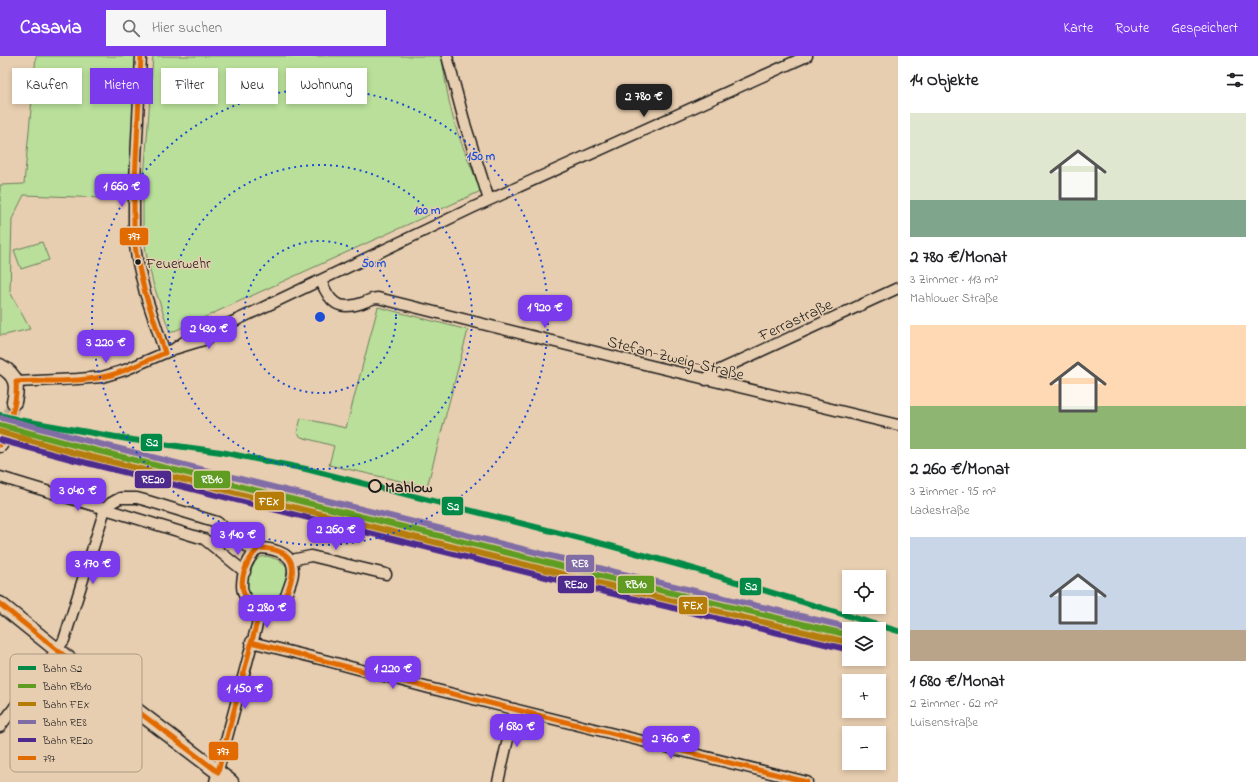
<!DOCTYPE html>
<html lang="de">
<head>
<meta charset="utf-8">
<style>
  body { margin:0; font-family:"Indie Flower",sans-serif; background:#f6f6f6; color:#202124; height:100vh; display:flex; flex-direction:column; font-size:15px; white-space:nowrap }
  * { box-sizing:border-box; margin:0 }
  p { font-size:13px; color:#757577 }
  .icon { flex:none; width:22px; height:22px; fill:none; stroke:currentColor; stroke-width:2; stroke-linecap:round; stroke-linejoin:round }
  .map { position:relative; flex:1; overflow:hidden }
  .details { display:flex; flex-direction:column; background:#fff; width:360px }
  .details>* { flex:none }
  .top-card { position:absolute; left:12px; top:12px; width:380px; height:36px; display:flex; gap:8px }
  .buttons { position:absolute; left:842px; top:514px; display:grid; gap:8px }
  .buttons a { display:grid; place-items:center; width:44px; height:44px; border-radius:0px; background:#fff; box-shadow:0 2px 6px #0003; font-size:20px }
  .price { position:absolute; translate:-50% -34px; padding:0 9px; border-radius:8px; background:#7c3aed; color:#fff; font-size:13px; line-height:26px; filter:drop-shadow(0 1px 2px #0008) }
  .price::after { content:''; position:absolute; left:50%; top:24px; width:12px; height:9px; margin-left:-6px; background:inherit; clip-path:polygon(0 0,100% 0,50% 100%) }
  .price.current { background:#222; color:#fff }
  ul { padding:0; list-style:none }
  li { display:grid; align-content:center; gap:8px; height:212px; padding:0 12px }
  li span { display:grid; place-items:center; height:124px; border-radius:0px; color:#555 }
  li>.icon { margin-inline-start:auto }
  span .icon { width:72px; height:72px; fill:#fffc; stroke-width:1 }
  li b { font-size:17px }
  h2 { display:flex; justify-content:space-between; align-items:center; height:48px; padding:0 12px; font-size:17px }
  .tag { padding:0 14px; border-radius:0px; background:#fff; box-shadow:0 2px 6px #0003; font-size:14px; line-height:36px }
  .tag.current { background:#7c3aed; color:#fff }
  header { display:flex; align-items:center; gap:24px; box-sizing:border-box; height:56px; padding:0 20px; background:#7c3aed; color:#fff }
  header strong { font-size:19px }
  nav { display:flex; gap:22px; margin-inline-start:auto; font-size:14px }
  .search { width:280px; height:36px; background:#f6f6f6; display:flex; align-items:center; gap:10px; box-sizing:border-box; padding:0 14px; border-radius:0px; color:#757577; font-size:15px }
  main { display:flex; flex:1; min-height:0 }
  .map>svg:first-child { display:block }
  .green { fill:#b9df9a; stroke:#6a7e5b }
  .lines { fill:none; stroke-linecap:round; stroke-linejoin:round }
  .secondary-tunnel { stroke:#bfaa92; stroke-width:14; stroke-dasharray:14 7; stroke-linecap:butt }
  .street-casing { stroke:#1c1c1c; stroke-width:13 }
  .secondary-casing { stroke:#1c1c1c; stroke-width:17 }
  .street { stroke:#e8ceb0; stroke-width:10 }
  .secondary { stroke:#e8ceb0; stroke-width:14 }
  .bus-1-casing { stroke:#e8ceb0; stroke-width:8 }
  .bus-1 { stroke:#e16b00; stroke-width:5 }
  .rail-1-casing { stroke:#e8ceb0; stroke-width:9 }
  .rail-2-casing { stroke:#e8ceb0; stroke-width:9 }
  .rail-3-casing { stroke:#e8ceb0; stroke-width:9 }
  .rail-4-casing { stroke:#e8ceb0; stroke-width:9 }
  .rail-5-casing { stroke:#e8ceb0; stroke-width:9 }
  .rail-1 { stroke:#018a47; stroke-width:6 }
  .rail-2 { stroke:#5f9c21; stroke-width:6 }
  .rail-3 { stroke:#b57d08; stroke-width:6 }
  .rail-4 { stroke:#816da6; stroke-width:6 }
  .rail-5 { stroke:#4e2a8e; stroke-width:6 }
  .ring { fill:none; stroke:#1d4ed8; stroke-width:2; stroke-dasharray:2 4 }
  .bus-dot { fill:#1c1c1c; stroke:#e8ceb0; stroke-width:1.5 }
  .stop-dot { fill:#e8ceb0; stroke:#1c1c1c; stroke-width:2 }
  .labels { text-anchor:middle; stroke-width:3; stroke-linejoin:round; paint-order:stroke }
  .bus-label { font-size:15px; fill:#1c1c1c; stroke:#e8ceb0; text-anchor:start }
  .street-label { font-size:16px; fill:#1c1c1c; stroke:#e8ceb0 }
  .stop-label { font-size:16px; font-weight:bold; fill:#1c1c1c; stroke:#e8ceb0; text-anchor:start }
  .key { fill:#e8ceb0; stroke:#ab9984; stroke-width:1 }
  .key-label { font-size:11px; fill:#1c1c1c }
  .centre { fill:#1d4ed8; stroke:#e8ceb0; stroke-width:2 }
  .ring-label { font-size:12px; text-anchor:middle; font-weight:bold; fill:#1d4ed8; stroke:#e8ceb0; stroke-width:3; stroke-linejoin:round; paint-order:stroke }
  .line-badge { stroke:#e8ceb0; stroke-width:1.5 }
  .badge-label { font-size:11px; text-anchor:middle; font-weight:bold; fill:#fff }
</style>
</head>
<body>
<header>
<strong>Casavia</strong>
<div class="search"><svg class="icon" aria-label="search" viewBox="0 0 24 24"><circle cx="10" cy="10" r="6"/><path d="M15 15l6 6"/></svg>Hier suchen</div>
<nav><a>Karte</a><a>Route</a><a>Gespeichert</a></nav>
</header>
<main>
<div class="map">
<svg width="898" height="726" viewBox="0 0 898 726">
  <rect width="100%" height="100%" fill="#e8ceb0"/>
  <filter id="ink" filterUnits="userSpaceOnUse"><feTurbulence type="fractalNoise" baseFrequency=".025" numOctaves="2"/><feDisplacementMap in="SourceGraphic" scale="8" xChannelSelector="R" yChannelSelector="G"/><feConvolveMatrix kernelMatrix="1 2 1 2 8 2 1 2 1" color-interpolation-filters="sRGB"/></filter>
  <g filter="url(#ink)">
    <path class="green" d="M36 0H140L130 143 24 139 12 163 10 236 30 273 5 279H0V129L24 128Z
      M153 0H442C445 26 449 50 457 75 464 95 473 115 481 135L170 277 153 227 146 197 143 167V137Z
      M42 186 49 204 21 213 14 194Z
      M378 251 468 274 427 431 329 409 334 390 301 381 297 377 301 362 346 372Z
      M267 500C293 508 289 512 282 536 275 556 247 550 247 529 247 525 249 519 251 514 254 505 257 501 267 500Z"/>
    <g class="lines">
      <path class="secondary-tunnel" d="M2 385 14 346"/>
      <defs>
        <path id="street" d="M141 0 134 146V183L137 203 145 237 165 297
          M447 0 465 68 489 144
          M321 225C330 247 338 255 362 247 368 245 372 242 378 242L648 309 898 369
          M174 293 202 273 230 267 239 263 474 151 807 0
          M706 324 711 318 898 232
          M16 326 77 323 102 321 125 314 174 293 207 283 227 270
          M0 421 204 483 245 516
          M259 492C270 492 289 496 292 508 295 518 291 525 288 534 286 542 282 547 276 550 272 552 269 555 264 555 253 554 242 541 242 530 242 516 248 501 259 492Z
          M292 506 296 503 311 500 386 518
          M251 586 328 605 429 632 807 726
          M0 671 64 584 105 453 111 447 120 442H137L148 445 217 466 254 496
          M215 726 261 554
          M498 726 515 653"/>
        <path id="secondary" d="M0 310C17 319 18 329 14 346
          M0 389 2 385
          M0 548 57 594 231 726"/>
      </defs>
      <use href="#street" class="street-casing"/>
      <use href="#secondary" class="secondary-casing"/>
      <use href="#street" class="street"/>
      <use href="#secondary" class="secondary"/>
      <defs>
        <path id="bus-1" d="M141 0 134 146V183L137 203 145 237 165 297
          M16 326C47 324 80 327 111 319 130 314 147 304 165 297
          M0 389C9 370 18 347 16 326
          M259 492C287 493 299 503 289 531 285 543 278 551 266 555 259 554 254 552 249 546 235 530 245 505 259 492Z
          M0 548 57 594 218 716
          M251 586 429 632 807 726
          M218 716 259 558"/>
      </defs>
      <use href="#bus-1" class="bus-1-casing"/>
      <use href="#bus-1" class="bus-1"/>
      <defs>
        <path id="rail-1" d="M0 359 19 364 133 384 221 396 306 413 607 489 694 513 898 575"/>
        <path id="rail-2" d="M0 369 74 389 613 523 849 579"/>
        <path id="rail-3" d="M0 376 72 396 611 530 847 586"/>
        <path id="rail-4" d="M2 362 76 382 615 516 851 572"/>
        <path id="rail-5" d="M0 384 71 403 610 537 846 593"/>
      </defs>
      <use href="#rail-1" class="rail-1-casing"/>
      <use href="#rail-2" class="rail-2-casing"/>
      <use href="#rail-3" class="rail-3-casing"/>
      <use href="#rail-4" class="rail-4-casing"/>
      <use href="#rail-5" class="rail-5-casing"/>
      <use href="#rail-1" class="rail-1"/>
      <use href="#rail-2" class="rail-2"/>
      <use href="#rail-3" class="rail-3"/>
      <use href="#rail-4" class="rail-4"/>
      <use href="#rail-5" class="rail-5"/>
    </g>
  </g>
  <g class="ring">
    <circle cx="320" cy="261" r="76"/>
    <circle cx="320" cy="261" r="152"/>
    <circle cx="320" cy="261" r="228"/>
  </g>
  <circle class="bus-dot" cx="138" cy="206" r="3.5"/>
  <circle class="stop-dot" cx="375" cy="430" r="6"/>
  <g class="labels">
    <g class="bus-label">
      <text x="146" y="212">Feuerwehr</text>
    </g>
    <g class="street-label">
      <text transform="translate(795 263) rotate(-25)" y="6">Ferrastraße</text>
      <text transform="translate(676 301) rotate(14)" y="6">Stefan-Zweig-Straße</text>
    </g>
    <g class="stop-label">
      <text x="385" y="436">Mahlow</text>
    </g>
  </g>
  <rect x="10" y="598" width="132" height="118" rx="6" class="key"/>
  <rect x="18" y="610" width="18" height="4" fill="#018a47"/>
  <rect x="18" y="628" width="18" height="4" fill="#5f9c21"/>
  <rect x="18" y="646" width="18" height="4" fill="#b57d08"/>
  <rect x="18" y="664" width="18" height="4" fill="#816da6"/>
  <rect x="18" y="682" width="18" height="4" fill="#4e2a8e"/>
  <rect x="18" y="700" width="18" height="4" fill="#e16b00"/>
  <g class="key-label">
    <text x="43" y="616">Bahn S2</text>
    <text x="43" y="634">Bahn RB10</text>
    <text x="43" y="652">Bahn FEX</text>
    <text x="43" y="670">Bahn RE8</text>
    <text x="43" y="688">Bahn RE20</text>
    <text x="43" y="706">797</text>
  </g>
  <circle cx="320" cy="261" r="6" class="centre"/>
  <g class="ring-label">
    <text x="481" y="104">150 m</text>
    <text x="427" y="158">100 m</text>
    <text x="374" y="211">50 m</text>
  </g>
  <g class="line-badge">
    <rect x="119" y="171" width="30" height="19" rx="4" fill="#e16b00"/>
    <rect x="140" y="377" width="23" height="19" rx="4" fill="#018a47"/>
    <rect x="193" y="414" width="38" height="19" rx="4" fill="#5f9c21"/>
    <rect x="134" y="414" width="38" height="19" rx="4" fill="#4e2a8e"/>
    <rect x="254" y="435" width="31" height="20" rx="4" fill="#b57d08"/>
    <rect x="441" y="440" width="23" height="20" rx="4" fill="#018a47"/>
    <rect x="565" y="498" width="30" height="19" rx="4" fill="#816da6"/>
    <rect x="557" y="519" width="38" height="19" rx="4" fill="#4e2a8e"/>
    <rect x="617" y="519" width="38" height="19" rx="4" fill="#5f9c21"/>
    <rect x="739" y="521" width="23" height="19" rx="4" fill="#018a47"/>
    <rect x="678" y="540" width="30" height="19" rx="4" fill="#b57d08"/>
    <rect x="208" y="685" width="31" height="20" rx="4" fill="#e16b00"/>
  </g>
  <g class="badge-label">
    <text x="134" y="184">797</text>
    <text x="152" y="390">S2</text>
    <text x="212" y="427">RB10</text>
    <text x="153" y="427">RE20</text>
    <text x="269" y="449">FEX</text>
    <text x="453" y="454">S2</text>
    <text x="580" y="511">RE8</text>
    <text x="576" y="532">RE20</text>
    <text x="636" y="532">RB10</text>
    <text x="751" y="534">S2</text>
    <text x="693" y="553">FEX</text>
    <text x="223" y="699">797</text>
  </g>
</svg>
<div class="buttons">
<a><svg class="icon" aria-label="locate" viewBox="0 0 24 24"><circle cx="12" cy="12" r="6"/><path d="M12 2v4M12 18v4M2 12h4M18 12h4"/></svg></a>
<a><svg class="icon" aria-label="layers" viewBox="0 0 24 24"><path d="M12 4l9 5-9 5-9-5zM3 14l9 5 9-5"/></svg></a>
<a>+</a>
<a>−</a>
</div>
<b class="price current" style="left:644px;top:62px">2 780 €</b>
<b class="price" style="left:122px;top:152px">1 660 €</b>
<b class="price" style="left:545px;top:273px">1 920 €</b>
<b class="price" style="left:209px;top:294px">2 430 €</b>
<b class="price" style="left:106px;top:308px">3 220 €</b>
<b class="price" style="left:78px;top:456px">3 040 €</b>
<b class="price" style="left:336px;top:495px">2 260 €</b>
<b class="price" style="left:238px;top:500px">3 140 €</b>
<b class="price" style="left:93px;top:529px">3 170 €</b>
<b class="price" style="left:267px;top:573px">2 280 €</b>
<b class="price" style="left:393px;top:634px">1 220 €</b>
<b class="price" style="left:245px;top:654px">1 150 €</b>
<b class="price" style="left:517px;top:692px">1 680 €</b>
<b class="price" style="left:671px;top:704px">2 760 €</b>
<div class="top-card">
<a class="tag">Kaufen</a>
<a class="tag current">Mieten</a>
<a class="tag">Filter</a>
<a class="tag">Neu</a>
<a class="tag">Wohnung</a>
</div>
</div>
<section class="details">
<h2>14 Objekte<svg class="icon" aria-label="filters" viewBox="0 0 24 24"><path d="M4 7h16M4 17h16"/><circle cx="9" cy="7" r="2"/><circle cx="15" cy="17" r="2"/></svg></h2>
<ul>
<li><span style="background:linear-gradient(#dfe7d0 70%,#7fa58c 0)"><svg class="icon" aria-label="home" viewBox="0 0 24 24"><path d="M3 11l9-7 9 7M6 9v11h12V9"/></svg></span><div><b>2 780 €/Monat</b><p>3 Zimmer · 113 m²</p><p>Mahlower Straße</p></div></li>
<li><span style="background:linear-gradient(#ffd9b3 65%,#8fb573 0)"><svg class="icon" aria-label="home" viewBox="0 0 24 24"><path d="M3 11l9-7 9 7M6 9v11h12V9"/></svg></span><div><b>2 260 €/Monat</b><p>3 Zimmer · 95 m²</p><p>Ladestraße</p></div></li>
<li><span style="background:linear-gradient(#c9d6e8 75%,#b9a48a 0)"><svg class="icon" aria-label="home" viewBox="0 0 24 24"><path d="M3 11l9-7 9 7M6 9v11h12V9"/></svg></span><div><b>1 680 €/Monat</b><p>2 Zimmer · 62 m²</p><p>Luisenstraße</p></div></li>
</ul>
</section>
</main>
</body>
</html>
